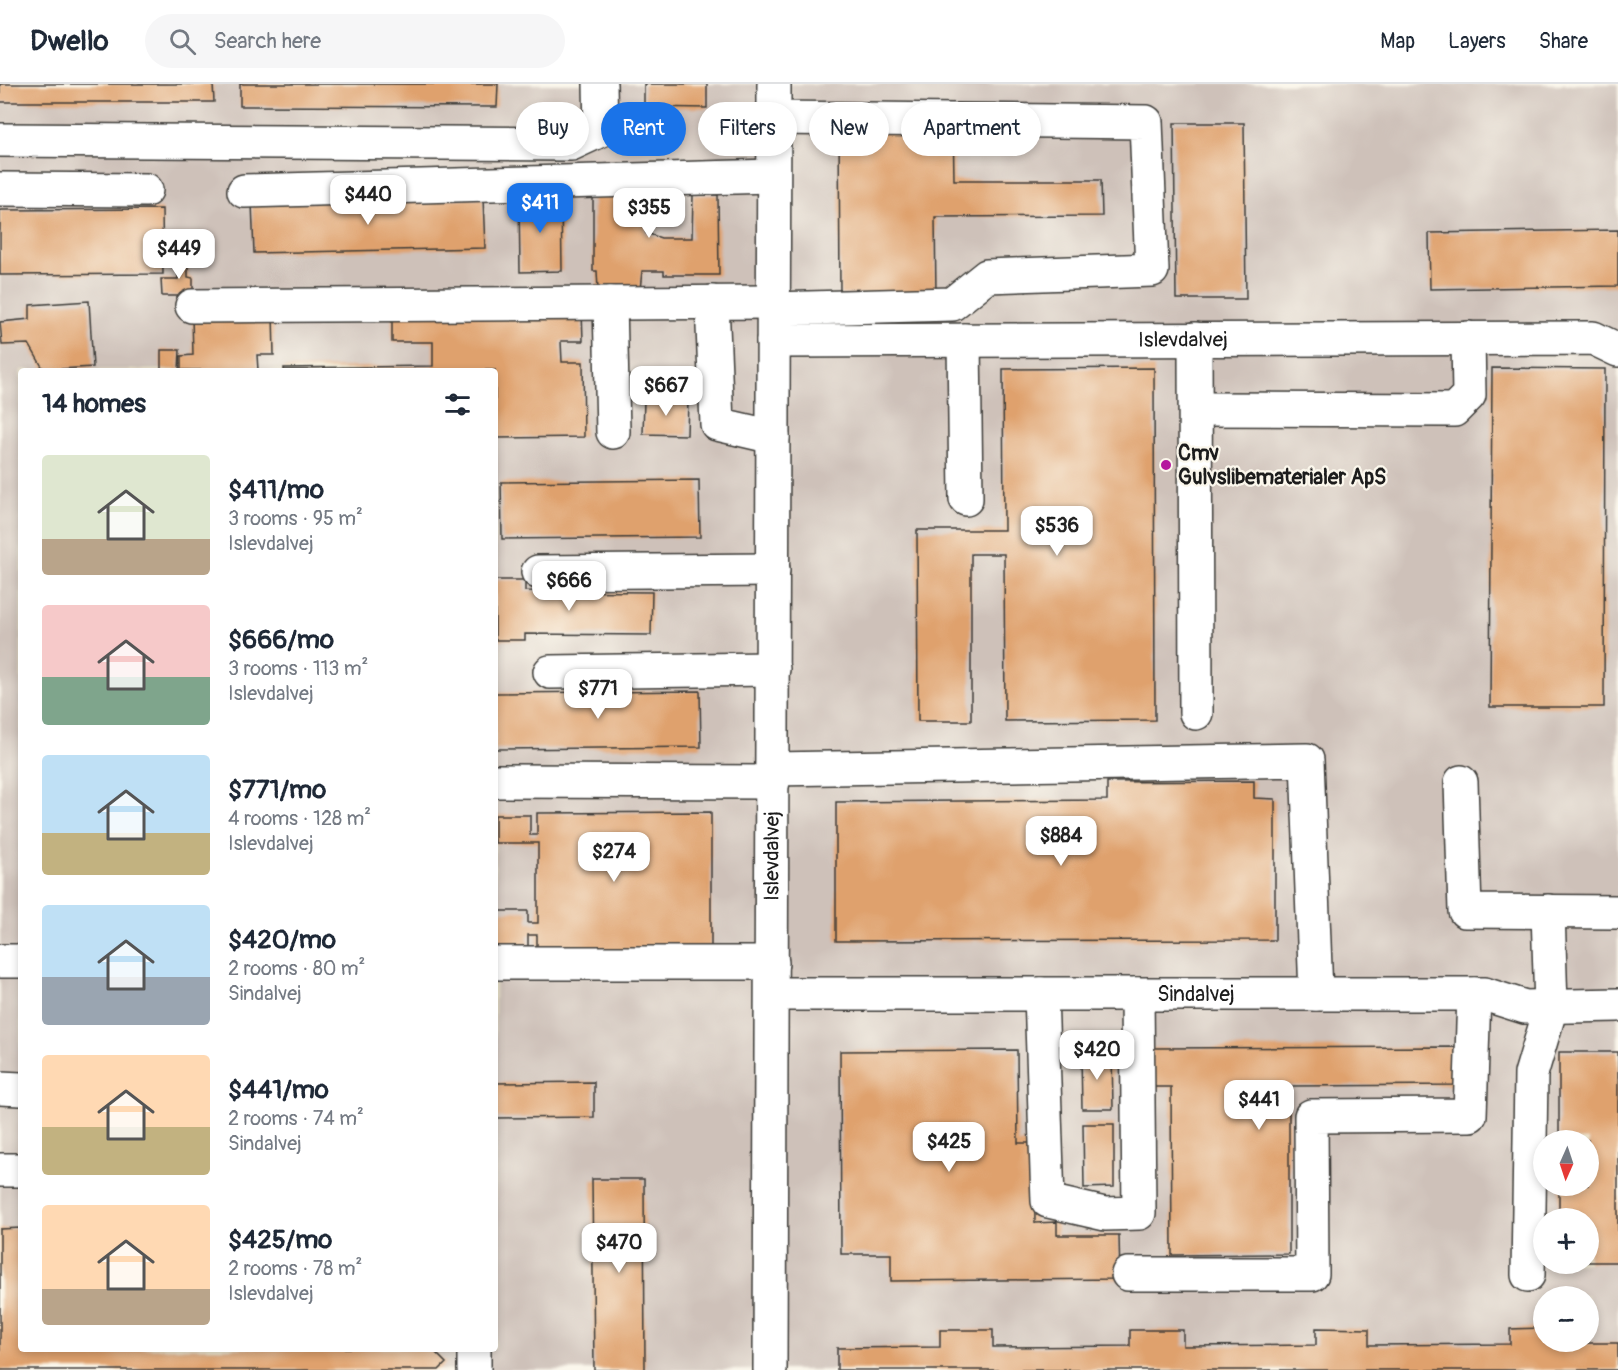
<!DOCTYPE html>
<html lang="en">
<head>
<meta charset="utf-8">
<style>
  body { margin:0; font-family:Pangolin,sans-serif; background:#f6f6f7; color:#1f2937; height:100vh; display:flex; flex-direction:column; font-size:22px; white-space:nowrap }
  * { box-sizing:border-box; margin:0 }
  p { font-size:20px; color:#747a83 }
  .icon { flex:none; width:33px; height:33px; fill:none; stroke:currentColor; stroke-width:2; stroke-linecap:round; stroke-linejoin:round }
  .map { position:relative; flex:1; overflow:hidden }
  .side { position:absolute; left:18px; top:284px; width:480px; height:984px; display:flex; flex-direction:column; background:#fff; border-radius:6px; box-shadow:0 3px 9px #0003 }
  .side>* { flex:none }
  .top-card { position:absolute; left:516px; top:18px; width:570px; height:54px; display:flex; gap:12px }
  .needle { width:39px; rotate:183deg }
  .tools { position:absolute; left:1533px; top:1046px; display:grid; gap:12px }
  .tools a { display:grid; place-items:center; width:66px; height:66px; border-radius:50%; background:#fff; box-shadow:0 3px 9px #0003; font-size:30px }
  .price { position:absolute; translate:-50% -51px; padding:0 14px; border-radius:12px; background:#fff; color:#222; font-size:20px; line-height:39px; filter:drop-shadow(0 2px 3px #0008) }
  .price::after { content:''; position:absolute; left:50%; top:36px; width:18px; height:14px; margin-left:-9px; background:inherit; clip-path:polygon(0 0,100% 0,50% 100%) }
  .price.selected { background:#1a73e8; color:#fff }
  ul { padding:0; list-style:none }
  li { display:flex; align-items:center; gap:18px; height:150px; padding:0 24px }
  li span { display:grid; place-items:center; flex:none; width:168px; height:120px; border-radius:6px; color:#555 }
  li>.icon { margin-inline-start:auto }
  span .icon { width:72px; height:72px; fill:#fffc; stroke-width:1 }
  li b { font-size:26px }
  h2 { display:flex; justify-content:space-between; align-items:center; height:72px; padding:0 24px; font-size:26px }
  .tag { padding:0 21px; border-radius:27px; background:#fff; box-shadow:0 3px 9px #0003; font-size:21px; line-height:54px }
  .tag.selected { background:#1a73e8; color:#fff }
  header { display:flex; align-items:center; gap:36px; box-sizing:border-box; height:84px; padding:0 30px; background:#fff; border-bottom:2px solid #e0e1e3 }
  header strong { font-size:28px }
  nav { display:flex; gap:33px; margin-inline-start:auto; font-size:21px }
  .search { width:420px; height:54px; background:#f6f6f7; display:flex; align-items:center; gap:15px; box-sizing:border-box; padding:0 21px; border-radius:33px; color:#747a83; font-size:22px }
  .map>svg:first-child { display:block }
  .industrial { fill:#cec1b9; fill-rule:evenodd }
  .building { fill:#dfa16d }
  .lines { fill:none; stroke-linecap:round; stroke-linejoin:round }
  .minor-casing { stroke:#3c3b37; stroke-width:36 }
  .minor { stroke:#fff; stroke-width:33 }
  .poi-dot { fill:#b5179e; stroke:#fbf7ec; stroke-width:2 }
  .labels { text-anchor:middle; stroke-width:4.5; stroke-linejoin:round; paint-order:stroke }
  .street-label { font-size:21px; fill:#1c1c1c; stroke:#fbf7ec }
  .poi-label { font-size:21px; font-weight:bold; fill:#1c1c1c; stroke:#fbf7ec; text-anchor:start }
</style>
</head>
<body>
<header>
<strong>Dwello</strong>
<div class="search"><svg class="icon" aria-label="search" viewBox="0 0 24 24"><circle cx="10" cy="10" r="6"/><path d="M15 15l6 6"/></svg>Search here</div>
<nav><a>Map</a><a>Layers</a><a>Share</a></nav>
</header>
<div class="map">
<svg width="1618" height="1286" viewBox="0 0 1618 1286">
  <rect width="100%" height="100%" fill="#fbf7ec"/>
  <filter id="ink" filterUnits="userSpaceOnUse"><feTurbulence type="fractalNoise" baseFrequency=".0167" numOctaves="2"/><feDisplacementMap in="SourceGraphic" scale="12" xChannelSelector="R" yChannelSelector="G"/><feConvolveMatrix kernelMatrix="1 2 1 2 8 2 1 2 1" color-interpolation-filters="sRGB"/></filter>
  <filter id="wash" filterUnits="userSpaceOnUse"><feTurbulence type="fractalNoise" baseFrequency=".008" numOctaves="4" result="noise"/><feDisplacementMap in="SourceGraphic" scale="24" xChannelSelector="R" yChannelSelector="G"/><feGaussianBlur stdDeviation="1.35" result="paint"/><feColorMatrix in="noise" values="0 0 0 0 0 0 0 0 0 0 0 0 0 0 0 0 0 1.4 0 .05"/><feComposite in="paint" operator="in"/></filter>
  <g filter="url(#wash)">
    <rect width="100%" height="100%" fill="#f0e9cf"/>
    <path class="industrial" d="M0 0H1618V1286H0ZM21 286H495V1264H21ZM1544 1056H1588V1101H1544ZM1544 1134H1588V1179H1544ZM1544 1212H1588V1257H1544Z"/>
    <g id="blocks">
      <path class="building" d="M0 0H213L214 18H0Z
        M240 0H498L497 23 240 22Z
        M644 0H707V24L644 23Z
        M953 36 954 96H1101L1102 132 935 133 936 210 840 211 839 37Z
        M1174 39H1244L1246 215H1176Z
        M593 102H652L653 140 646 141V149L661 154H692L693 111H718L719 191H664V187H642L640 206 598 205 597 187H593Z
        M519 112H561L562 187 520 188Z
        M483 114 485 164 254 169 252 119Z
        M162 125 163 190 0 191V126Z
        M1618 146V202L1430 205 1429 149Z
        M188 168V193L193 194V212H162L161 195H178V169Z
        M89 217 93 283 44 286 29 260 2 261 0 238 30 235V221Z
        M582 227 583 257H561L562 278H583L584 353 495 354V286H284V284L433 282V258H392V230Z
        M273 230 274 271H257L258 286H181V272L193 271 192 232Z
        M161 266H180L179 286H161Z
        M1154 284 1155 636 1005 637 1004 470H971V637H918L917 446H1004L1003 285Z
        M1492 284 1605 285 1604 623H1490Z
        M644 316 688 317 687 351 643 350Z
        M699 396 700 453 502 455 501 398Z
        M495 496H525V507L652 508 651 551 525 550V556H495Z
        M700 607 701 663 495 665V609Z
        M1254 697V714L1275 715V856L836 857V718L1107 716V698Z
        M711 728V867L537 868V851H528V869H495V827H528V839H538V759H495V731H530V751H537V729Z
        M1461 963V1001L1289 1002V1170L1172 1171 1171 1003H1152V964Z
        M1017 966 1018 1059H1034L1035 1139 1057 1138V1151H1119L1120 1195 891 1197V1170H841L840 967Z
        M1559 968H1618V1178H1588V1134H1559V1101H1588V1056H1559Z
        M1112 969 1113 1025H1082L1081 970Z
        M594 998V1033L495 1034V999Z
        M1083 1040H1114V1103L1084 1104Z
        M592 1095H644L645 1286H594Z
        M21 1144V1264H431L446 1279 439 1286H0V1145Z
        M1316 1244 1369 1245V1261L1510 1260V1245L1544 1244V1257H1563V1259H1618V1286H837V1264L940 1263V1246H993V1263L1130 1262V1246H1183V1262L1316 1261Z"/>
    </g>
  </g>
  <g filter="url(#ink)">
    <use href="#blocks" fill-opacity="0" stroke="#3c3b37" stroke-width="1.5"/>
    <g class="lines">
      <defs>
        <g id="minor">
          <path d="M0 56 571 60 601 46 600 0"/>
          <path d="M0 105 146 106"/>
          <path d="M244 107 773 92"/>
          <path d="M712 218 717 340 773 353"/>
          <path d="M610 219 613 348"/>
          <path d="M192 222 773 218"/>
          <path d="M773 225 952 220 987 192 1152 186 1146 38 773 34"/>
          <path d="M1195 255 1196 629"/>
          <path d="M964 256 966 415"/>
          <path id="s1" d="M773 257 1593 254 1618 266"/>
          <path d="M1196 325 1454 326 1469 311 1468 254"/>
          <path d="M538 488 773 486"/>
          <path d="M550 588 773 585"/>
          <path d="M773 685 1307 676 1316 910"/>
          <path d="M495 697 773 698"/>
          <path d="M1461 698 1465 827 1618 828"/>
          <path d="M0 877H21"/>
          <path d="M495 879H772"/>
          <path id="s2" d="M772 910H1484L1525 923 1618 921"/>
          <path d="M1041 910 1048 1117 1105 1130 1139 1129 1137 910"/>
          <path d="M0 1004 21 1005"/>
          <path d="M0 1086H21"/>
          <path d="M1128 1190H1312L1311 1032 1470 1031 1474 910"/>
          <path d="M1528 1191 1531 990 1551 923 1548 827"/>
          <path d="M474 1264V1286"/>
          <path id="s3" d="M770 1286 774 0"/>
        </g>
      </defs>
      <use href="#minor" class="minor-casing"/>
      <use href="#minor" class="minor"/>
    </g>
  </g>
  <circle class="poi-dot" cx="1166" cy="381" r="6"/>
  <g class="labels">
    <g class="street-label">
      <text dy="7" stroke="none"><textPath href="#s1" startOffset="410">Islevdalvej</textPath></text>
      <text dy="7" stroke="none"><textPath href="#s3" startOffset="514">Islevdalvej</textPath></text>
      <text dy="7" stroke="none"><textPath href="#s2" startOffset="424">Sindalvej</textPath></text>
    </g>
    <g class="poi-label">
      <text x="1178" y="376">Cmv<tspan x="1178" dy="24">Gulvslibematerialer ApS</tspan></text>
    </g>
  </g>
</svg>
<div class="tools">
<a><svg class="needle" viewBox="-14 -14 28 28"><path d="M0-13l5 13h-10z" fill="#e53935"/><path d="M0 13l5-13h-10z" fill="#747a83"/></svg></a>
<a>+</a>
<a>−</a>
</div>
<b class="price" style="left:368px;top:142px">$440</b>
<b class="price selected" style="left:540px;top:150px">$411</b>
<b class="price" style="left:649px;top:155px">$355</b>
<b class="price" style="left:179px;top:196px">$449</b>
<b class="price" style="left:666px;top:333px">$667</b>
<b class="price" style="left:1057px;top:473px">$536</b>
<b class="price" style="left:569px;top:528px">$666</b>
<b class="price" style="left:598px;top:636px">$771</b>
<b class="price" style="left:1061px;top:783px">$884</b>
<b class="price" style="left:614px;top:799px">$274</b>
<b class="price" style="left:1097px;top:997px">$420</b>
<b class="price" style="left:1259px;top:1047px">$441</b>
<b class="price" style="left:949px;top:1089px">$425</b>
<b class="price" style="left:619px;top:1190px">$470</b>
<div class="top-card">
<a class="tag">Buy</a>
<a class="tag selected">Rent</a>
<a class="tag">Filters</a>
<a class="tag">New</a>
<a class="tag">Apartment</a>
</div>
<section class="side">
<h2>14 homes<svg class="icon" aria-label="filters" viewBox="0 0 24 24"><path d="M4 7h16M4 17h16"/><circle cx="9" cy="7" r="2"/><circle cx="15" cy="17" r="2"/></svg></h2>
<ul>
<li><span style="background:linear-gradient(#dfe7d0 70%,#b9a48a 0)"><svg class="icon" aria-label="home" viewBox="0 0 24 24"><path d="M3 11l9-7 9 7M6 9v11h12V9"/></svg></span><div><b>$411/mo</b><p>3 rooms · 95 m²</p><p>Islevdalvej</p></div></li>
<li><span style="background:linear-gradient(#f6c9c9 60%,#7fa58c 0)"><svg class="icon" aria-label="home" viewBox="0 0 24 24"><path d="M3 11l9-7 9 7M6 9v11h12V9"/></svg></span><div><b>$666/mo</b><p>3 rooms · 113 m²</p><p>Islevdalvej</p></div></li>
<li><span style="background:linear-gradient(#bfe0f5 65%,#c2b280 0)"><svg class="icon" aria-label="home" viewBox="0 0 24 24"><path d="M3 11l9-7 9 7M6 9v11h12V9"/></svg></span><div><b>$771/mo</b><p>4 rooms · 128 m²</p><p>Islevdalvej</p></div></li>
<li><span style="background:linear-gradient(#bfe0f5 60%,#9aa5b1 0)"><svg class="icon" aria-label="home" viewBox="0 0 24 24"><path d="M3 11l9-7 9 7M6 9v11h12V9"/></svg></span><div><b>$420/mo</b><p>2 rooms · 80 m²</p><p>Sindalvej</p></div></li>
<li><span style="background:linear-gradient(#ffd9b3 60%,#c2b280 0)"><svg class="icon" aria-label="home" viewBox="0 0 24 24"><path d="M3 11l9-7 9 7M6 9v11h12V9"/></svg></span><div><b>$441/mo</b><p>2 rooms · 74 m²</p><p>Sindalvej</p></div></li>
<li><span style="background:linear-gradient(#ffd9b3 70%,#b9a48a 0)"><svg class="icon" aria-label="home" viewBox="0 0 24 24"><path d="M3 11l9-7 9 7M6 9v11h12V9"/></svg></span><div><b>$425/mo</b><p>2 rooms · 78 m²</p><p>Islevdalvej</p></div></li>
</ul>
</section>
</div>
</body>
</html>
